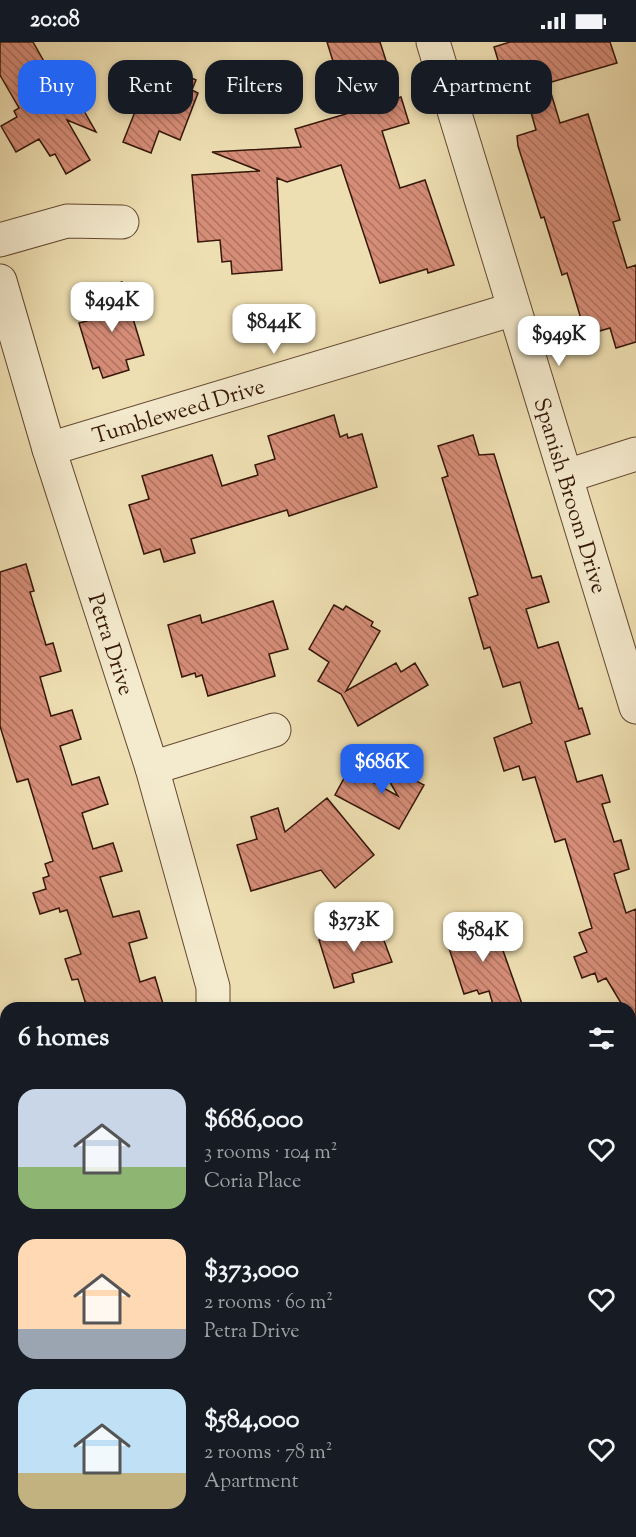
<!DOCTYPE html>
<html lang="en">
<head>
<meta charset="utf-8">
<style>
  body { margin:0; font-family:"Sorts Mill Goudy",serif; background:#20242c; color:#f1f3f6; height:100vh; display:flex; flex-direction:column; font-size:22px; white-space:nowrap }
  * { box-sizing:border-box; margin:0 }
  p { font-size:20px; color:#9ea1a6 }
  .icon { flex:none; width:33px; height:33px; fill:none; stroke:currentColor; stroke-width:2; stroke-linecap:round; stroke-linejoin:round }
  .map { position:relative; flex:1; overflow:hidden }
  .drawer { position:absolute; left:0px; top:960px; width:636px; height:536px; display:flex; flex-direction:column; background:#171b24; border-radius:18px 18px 0 0; box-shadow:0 3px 9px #0003 }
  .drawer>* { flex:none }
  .hud { position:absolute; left:18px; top:18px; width:600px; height:54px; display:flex; gap:12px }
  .price { position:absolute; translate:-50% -51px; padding:0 14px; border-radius:12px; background:#fff; color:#222; font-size:20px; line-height:39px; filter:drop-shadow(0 2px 3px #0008) }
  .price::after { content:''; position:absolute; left:50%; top:36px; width:18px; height:14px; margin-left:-9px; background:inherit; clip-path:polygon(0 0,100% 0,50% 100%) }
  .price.selected { background:#2563eb; color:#fff }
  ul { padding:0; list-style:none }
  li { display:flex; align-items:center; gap:18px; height:150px; padding:0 18px }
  li span { display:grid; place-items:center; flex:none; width:168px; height:120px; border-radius:18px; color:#555 }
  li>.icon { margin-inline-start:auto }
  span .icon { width:72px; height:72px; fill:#fffc; stroke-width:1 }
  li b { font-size:26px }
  h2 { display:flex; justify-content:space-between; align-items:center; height:72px; padding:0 18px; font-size:26px }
  .tag { padding:0 21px; border-radius:18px; background:#171b24; box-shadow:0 3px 9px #0003; font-size:21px; line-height:54px }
  .tag.selected { background:#2563eb; color:#fff }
  .status { display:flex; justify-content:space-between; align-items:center; height:42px; padding:0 30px; background:#171b24; direction:ltr }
  .status svg { height:16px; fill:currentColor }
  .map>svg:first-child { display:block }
  .water { fill:url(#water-ripples); stroke:#757872; stroke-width:1.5 }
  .building { fill:url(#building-back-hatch); stroke:#351608; stroke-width:1.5 }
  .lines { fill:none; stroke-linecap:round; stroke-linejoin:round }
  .minor-casing { stroke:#634832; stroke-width:35 }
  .minor { stroke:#f4eacd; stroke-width:33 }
  .rail-casing { stroke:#351608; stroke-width:7 }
  .rail { stroke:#f4eacd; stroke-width:4.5; stroke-dasharray:14; stroke-linecap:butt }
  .labels { text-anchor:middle; stroke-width:4.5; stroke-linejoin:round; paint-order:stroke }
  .street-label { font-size:22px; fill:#351608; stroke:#f4eacd }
</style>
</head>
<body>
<div class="status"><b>20:08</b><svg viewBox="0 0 49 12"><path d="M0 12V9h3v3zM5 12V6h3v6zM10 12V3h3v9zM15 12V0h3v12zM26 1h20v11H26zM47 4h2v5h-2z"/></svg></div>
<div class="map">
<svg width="636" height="1495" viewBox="0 0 636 1495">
  <defs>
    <pattern id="water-ripples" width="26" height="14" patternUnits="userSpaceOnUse" patternTransform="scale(1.5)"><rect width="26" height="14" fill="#9fb9b9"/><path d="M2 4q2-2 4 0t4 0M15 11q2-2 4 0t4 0" fill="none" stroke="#8a9e9e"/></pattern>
    <pattern id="building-back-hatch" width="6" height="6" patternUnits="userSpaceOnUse" patternTransform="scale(1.5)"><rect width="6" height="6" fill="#d68d78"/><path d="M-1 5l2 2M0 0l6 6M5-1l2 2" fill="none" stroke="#ae7260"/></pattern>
  </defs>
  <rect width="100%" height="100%" fill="#eedfb2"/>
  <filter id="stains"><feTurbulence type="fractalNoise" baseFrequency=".00333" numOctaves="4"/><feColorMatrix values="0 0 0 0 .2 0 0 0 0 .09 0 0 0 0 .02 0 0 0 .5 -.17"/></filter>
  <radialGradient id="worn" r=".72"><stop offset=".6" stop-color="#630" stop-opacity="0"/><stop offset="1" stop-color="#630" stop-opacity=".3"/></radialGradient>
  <path class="water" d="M630 1078 636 1082V1187L630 1174Z"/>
  <path class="building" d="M0 0H33L67 60 76 55 96 90 67 78 90 118 66 132 55 112 50 114 39 97 16 110 1 84 17 75 14 69 19 66 0 33Z
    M327 0H380L398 56 401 55 409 81 382 89 400 146 425 138 454 223 428 231 427 227 380 241 341 123 287 140 277 136 282 228 232 232 231 219 222 220 220 198 198 200 192 133 260 129 212 110 301 105 295 87 349 71Z
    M510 0H610L617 21 548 41 560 81 588 72 620 178 613 180 627 226 636 223V300L616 306 610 286 586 293 567 231 562 233 544 175 541 176 518 104 517 94 536 88 525 49 509 54 494 5Z
    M158 22 196 38 192 48 198 51 180 98 159 89 151 111 123 100 150 32 153 33Z
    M122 240 144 313 126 318 129 328 103 336 99 325 93 327 79 281 94 277 92 273 101 270 95 249Z
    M334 373 340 395 347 392 348 396 362 392 377 445 289 474 287 468 191 497 195 511 164 520 160 507 144 512 129 463 149 457 142 434 212 413 222 444 258 433 255 423 275 417 268 394Z
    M473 393 479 413 494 412 532 536 541 534 549 560 526 567 538 606 558 600 579 667 582 666 590 692 565 700 577 740 602 733 610 760 602 762 614 800 621 798 629 827 614 832 626 871 636 867V987L630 977V966H624L606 936 598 940 595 931 582 936 574 915 587 910 579 891 592 886 565 797 555 800 535 735 523 738 519 724 504 729 494 696 532 681 520 640 503 645 490 605 484 607 469 556 478 553 442 436 448 434 438 404Z
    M26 522 34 549 30 550 46 603 53 601 61 629 40 635 51 674 72 668 81 697 60 704 72 743 99 735 108 762 82 771 93 807 113 801 122 829 100 835 113 875 139 869 147 896 129 901 140 940 155 935 163 962 151 966H87L78 937 72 938 65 917 81 912 67 868 60 870 59 866 40 872 33 851 46 847 43 836 49 834 45 822 53 819 28 737 17 740 0 684V530Z
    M273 559 288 607 269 612 275 634 208 654 202 633 196 635 195 631 182 635 168 583 200 573 202 581Z
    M334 563 343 568 346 564 373 580 371 584 380 589 346 649 396 621 401 630 415 621 428 643 358 684 341 652 318 639 329 620 309 607Z
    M377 718 424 743 399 787 335 753 349 727 398 754Z
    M327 756 374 813 335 846 321 828 251 849 237 803 257 797 251 775 278 766 285 790Z
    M491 875 522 962 508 966H494L489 949 479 952 477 948 464 952 444 891Z
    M377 880 392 920 352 932 354 940 334 946 319 898Z"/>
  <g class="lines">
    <defs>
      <g id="minor">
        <path id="s1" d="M433 0 636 665"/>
        <path d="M0 198 67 179 122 180"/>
        <path id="s2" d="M0 239 49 407 152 726 213 945V966"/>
        <path id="s3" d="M49 407 514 267"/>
        <path d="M567 434 636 412"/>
        <path d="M152 726 274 688"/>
        <path d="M0 1067 6 1068"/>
        <path d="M0 1451 6 1471"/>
      </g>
    </defs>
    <use href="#minor" class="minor-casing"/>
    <use href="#minor" class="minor"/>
    <defs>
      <path id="rail" d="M0 1325 6 1326
        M630 1374 636 1375"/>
    </defs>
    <use href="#rail" class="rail-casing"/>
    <use href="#rail" class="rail"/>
  </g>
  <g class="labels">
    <g class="street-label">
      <text dy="8" stroke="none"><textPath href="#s3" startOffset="135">Tumbleweed Drive</textPath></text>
      <text dy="8" stroke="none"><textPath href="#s1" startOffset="474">Spanish Broom Drive</textPath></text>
      <text dy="8" stroke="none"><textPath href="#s2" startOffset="380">Petra Drive</textPath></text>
    </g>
  </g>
  <rect width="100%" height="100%" filter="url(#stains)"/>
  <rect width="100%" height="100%" fill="url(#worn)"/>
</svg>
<b class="price" style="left:112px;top:291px">$494K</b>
<b class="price" style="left:274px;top:313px">$844K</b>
<b class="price" style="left:559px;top:325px">$949K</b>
<b class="price selected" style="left:382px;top:753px">$686K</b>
<b class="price" style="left:354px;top:911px">$373K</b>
<b class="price" style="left:483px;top:921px">$584K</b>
<div class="hud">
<a class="tag selected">Buy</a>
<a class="tag">Rent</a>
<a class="tag">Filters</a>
<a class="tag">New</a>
<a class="tag">Apartment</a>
</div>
<section class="drawer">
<h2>6 homes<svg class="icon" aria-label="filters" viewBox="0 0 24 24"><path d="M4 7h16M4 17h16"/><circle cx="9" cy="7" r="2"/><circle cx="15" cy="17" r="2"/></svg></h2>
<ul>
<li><span style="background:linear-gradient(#c9d6e8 65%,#8fb573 0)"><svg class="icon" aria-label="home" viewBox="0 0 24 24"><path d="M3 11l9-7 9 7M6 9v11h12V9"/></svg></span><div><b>$686,000</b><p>3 rooms · 104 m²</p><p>Coria Place</p></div><svg class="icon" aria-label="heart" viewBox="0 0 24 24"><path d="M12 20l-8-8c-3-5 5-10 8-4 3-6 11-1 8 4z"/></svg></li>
<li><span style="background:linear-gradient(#ffd9b3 75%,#9aa5b1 0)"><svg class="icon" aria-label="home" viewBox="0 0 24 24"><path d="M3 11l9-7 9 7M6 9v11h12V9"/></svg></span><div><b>$373,000</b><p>2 rooms · 60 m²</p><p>Petra Drive</p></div><svg class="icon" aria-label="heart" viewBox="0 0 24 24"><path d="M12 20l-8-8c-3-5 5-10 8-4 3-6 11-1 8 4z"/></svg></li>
<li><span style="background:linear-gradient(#bfe0f5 70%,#c2b280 0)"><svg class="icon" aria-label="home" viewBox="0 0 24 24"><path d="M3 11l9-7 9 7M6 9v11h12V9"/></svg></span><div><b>$584,000</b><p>2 rooms · 78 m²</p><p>Apartment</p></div><svg class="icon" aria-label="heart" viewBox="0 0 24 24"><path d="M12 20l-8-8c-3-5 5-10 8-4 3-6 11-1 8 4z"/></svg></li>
</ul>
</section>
</div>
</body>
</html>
